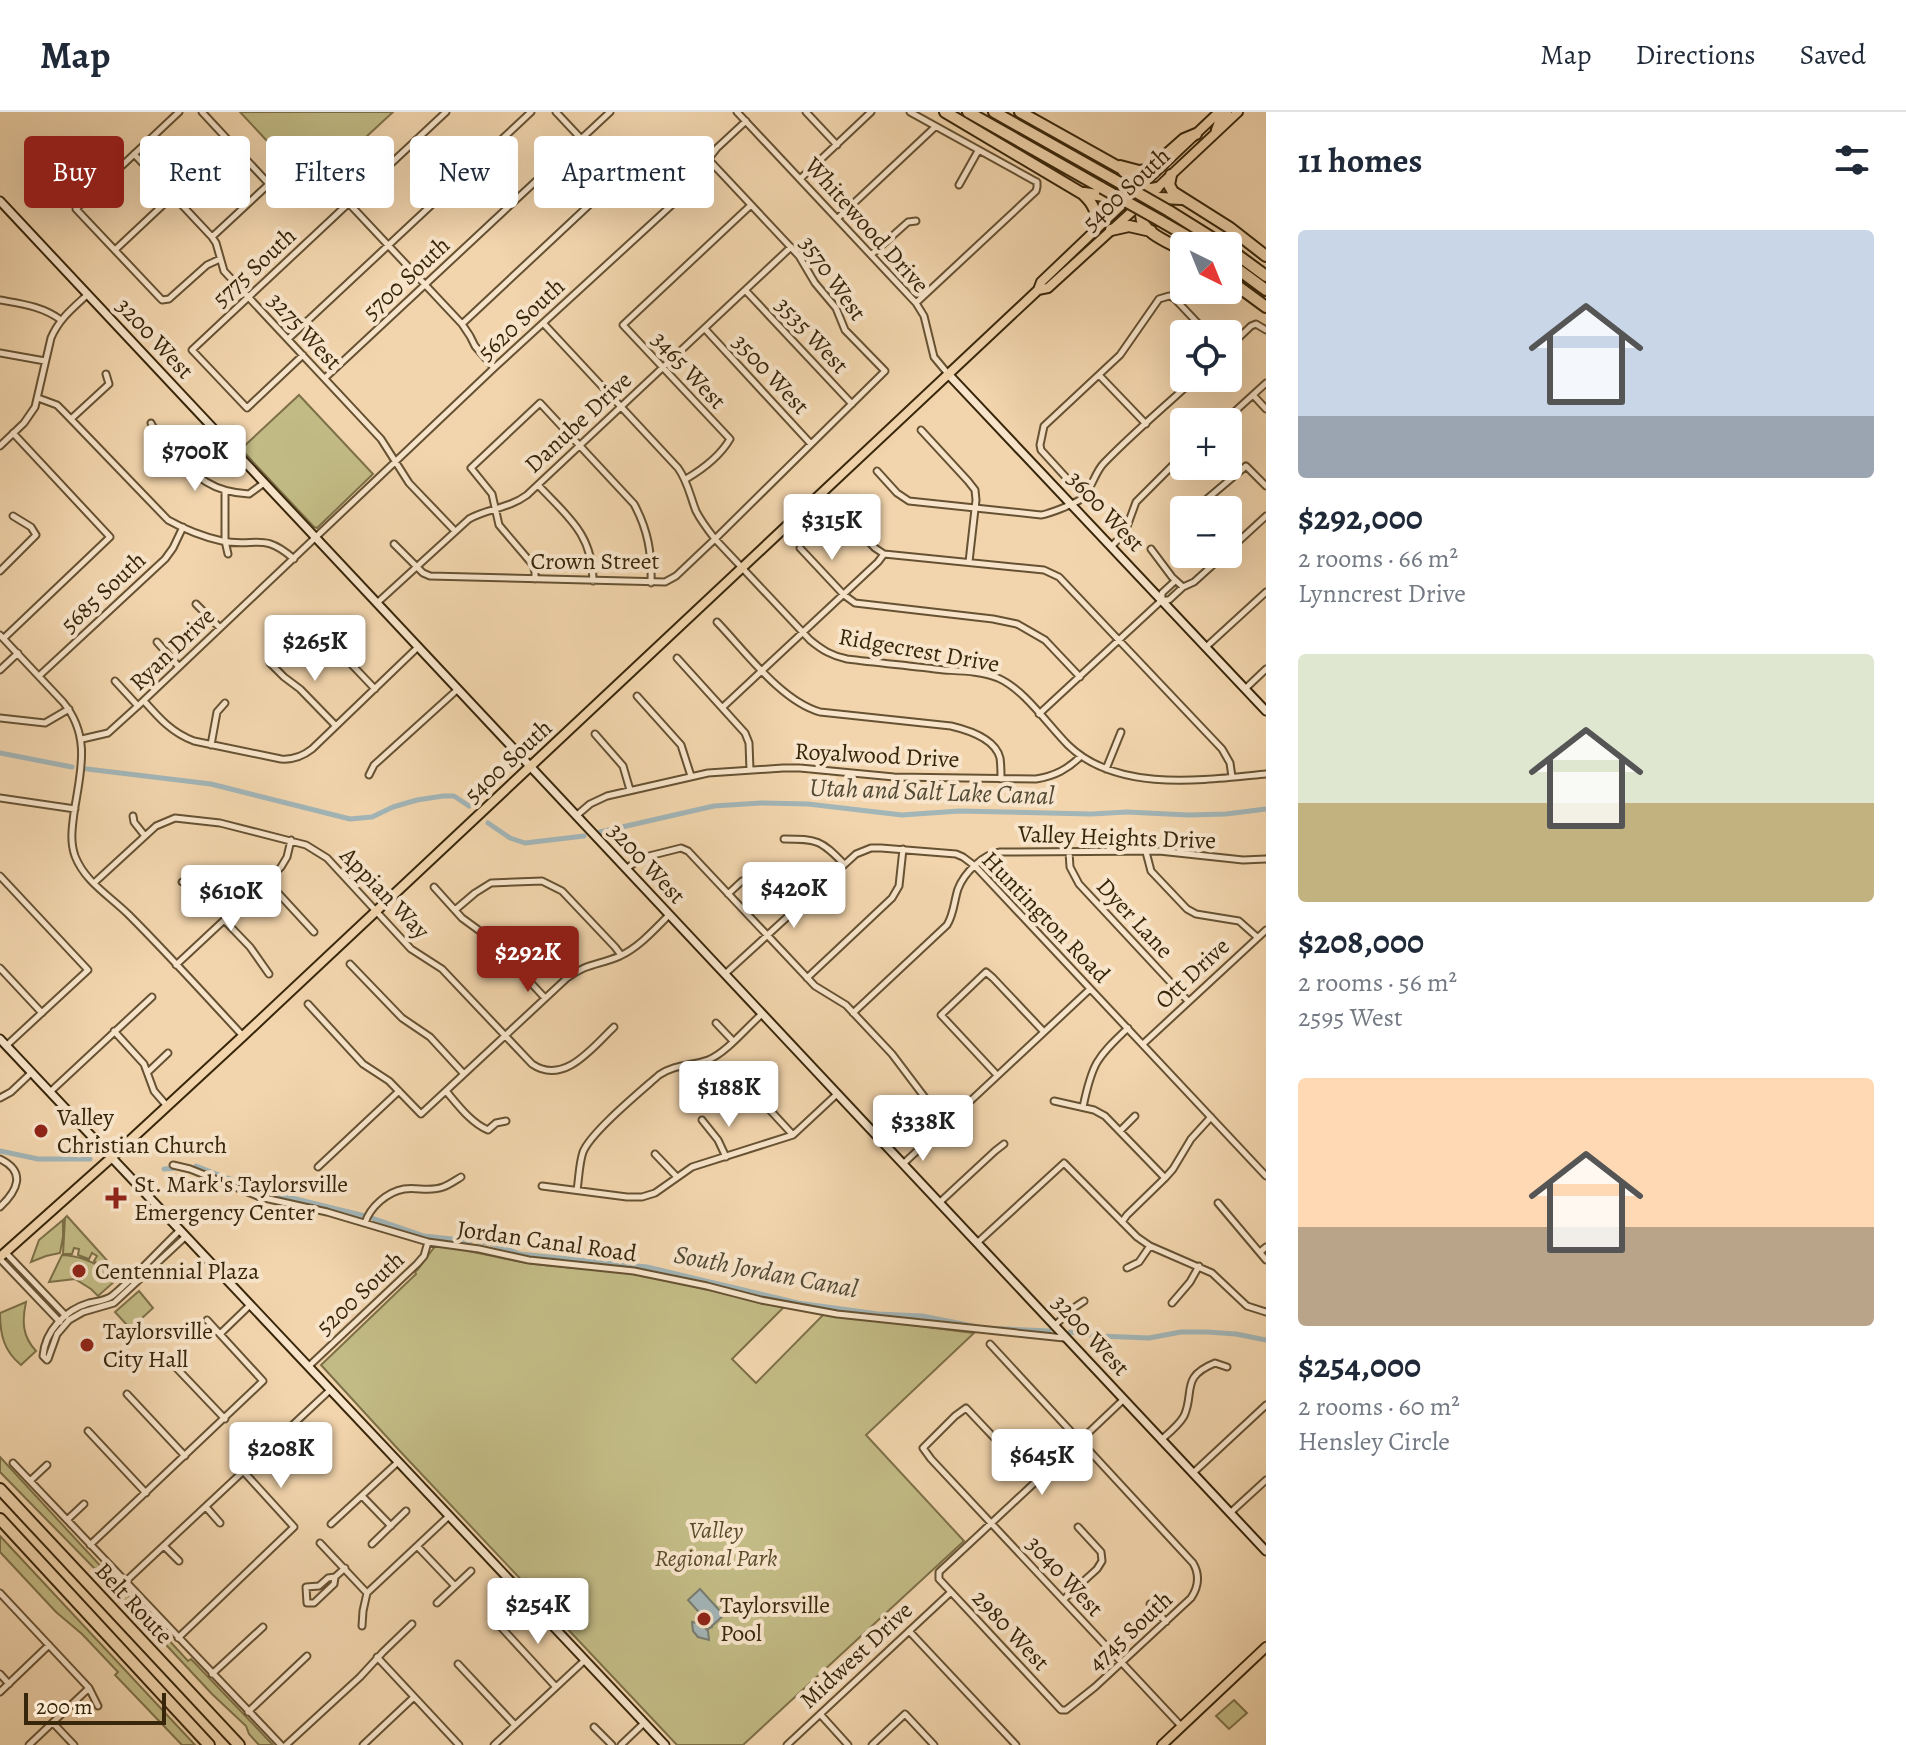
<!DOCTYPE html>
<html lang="en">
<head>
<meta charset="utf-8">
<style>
  body { margin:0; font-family:Alegreya,serif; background:#f2f2f3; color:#1f2937; height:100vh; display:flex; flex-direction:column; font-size:30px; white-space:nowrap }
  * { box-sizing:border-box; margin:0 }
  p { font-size:26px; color:#747a83 }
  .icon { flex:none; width:44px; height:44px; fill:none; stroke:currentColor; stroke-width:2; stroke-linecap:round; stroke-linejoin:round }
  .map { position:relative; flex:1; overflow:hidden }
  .drawer { display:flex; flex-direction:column; background:#fff; width:640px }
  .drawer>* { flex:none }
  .guide { position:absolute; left:24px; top:24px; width:760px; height:72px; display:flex; gap:16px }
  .needle { width:52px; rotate:137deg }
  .controls { position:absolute; left:1170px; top:120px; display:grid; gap:16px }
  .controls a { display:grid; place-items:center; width:72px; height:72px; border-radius:8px; background:#fff; box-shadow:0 8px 32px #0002; font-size:40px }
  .scale { position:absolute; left:24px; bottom:20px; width:142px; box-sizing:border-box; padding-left:8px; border:4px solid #38260a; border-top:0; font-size:22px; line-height:28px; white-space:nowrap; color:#38260a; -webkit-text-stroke:6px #f7e4ca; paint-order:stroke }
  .price { position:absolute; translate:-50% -68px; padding:0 18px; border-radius:8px; background:#fff; color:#222; font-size:26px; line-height:52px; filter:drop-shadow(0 2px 4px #0008) }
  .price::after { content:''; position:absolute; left:50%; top:48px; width:24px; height:18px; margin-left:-12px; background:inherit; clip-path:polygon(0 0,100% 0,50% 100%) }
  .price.current { background:#8f2418; color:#fff }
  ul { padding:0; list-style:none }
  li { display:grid; align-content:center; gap:16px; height:424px; padding:0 32px }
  li span { display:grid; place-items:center; height:248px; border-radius:8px; color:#555 }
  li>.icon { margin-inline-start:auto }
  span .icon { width:144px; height:144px; fill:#fffc; stroke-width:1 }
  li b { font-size:34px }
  h2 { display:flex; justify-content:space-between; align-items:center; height:96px; padding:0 32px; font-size:34px }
  .chip { padding:0 28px; border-radius:8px; background:#fff; box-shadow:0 8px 32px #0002; font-size:28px; line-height:72px }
  .chip.current { background:#8f2418; color:#fff }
  header { display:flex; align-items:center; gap:48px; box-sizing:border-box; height:112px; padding:0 40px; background:#fff; border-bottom:2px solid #e0e1e3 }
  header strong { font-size:38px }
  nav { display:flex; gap:44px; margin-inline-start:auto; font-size:28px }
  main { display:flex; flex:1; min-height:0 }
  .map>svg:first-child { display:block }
  .green { fill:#c2bb85; stroke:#7d7048; stroke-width:2 }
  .water { fill:#a2b5b7; stroke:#787c72; stroke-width:2 }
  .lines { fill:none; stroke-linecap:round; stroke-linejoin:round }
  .canal { stroke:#a2b5b7; stroke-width:5 }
  .street-casing { stroke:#665233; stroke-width:9 }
  .secondary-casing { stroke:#38260a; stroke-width:11 }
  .primary-casing { stroke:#38260a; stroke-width:12 }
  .highway-casing { stroke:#38260a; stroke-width:14 }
  .street { stroke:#f7e4ca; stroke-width:5 }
  .secondary { stroke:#f7e4ca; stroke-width:7 }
  .primary { stroke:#f2d5ad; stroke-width:8 }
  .highway { stroke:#f2d5ad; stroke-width:10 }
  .highway-bridge-casing { stroke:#38260a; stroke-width:14; stroke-linecap:butt }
  .highway-bridge { stroke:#f2d5ad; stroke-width:10 }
  .poi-dot { fill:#8f2418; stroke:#f7e4ca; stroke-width:3 }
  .labels { text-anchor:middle; stroke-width:8; stroke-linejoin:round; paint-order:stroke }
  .street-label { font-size:24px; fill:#38260a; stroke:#f7e4ca }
  .poi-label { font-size:24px; fill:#38260a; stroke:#f7e4ca; text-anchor:start }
  .park-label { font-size:24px; font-style:italic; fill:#5a4b29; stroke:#f7e4ca }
  .water-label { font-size:26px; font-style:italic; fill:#524a35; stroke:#f7e4ca }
</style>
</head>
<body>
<header>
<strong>Map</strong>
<nav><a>Map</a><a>Directions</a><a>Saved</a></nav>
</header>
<main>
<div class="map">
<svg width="1266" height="1633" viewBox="0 0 1266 1633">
  <rect width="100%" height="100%" fill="#f2d5ad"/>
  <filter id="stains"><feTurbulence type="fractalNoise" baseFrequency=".0025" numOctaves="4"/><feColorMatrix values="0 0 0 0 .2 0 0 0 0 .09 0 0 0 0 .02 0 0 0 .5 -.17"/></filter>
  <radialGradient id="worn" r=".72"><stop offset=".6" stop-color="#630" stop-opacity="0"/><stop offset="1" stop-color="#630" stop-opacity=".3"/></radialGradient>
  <path class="green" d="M240 0H393L311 76Z
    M299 283 373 362 317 416 314 415 241 337Z
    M67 1104 121 1164 118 1167 94 1149 97 1144 92 1141 89 1147 78 1143 79 1137 74 1136 72 1142H63L65 1106Z
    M63 1108V1125L60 1141 46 1144 31 1150 39 1128Z
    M437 1133C468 1138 498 1146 528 1151 563 1156 598 1157 633 1162 684 1170 734 1186 785 1194L732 1247 756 1271 824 1202 974 1221 866 1323 964 1429 743 1633H677L397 1336 321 1253 416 1162 415 1160C423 1153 431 1137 437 1133Z
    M62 1143C82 1144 101 1152 115 1169L98 1184 91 1177 75 1167 49 1170Z
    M139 1179 153 1196 127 1220 124 1216 127 1213 115 1200Z
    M26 1190C22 1209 22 1224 36 1239L21 1253C4 1239 0 1223 0 1201Z
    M0 1345 188 1549 191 1547 273 1633H259L249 1622 246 1614 212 1582 96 1458 0 1360Z
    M0 1424 195 1633H182L115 1563 118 1560 82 1522 56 1500 0 1440Z
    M1234 1588 1247 1601 1229 1617 1216 1604Z"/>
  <path class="water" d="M700 1477 720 1499 722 1497 726 1501 712 1514 708 1510 712 1515 708 1517 703 1514 708 1519 709 1528 698 1525 693 1519 692 1510 702 1512 706 1508 688 1488Z"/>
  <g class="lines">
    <path class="canal" d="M0 641 72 655
      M87 657 211 672 350 707 372 705 393 695 417 688 443 684H454L469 694
      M488 711 510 726 525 731 584 724
      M600 720 714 694 761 691 808 692 902 703 959 699 1091 702 1127 700 1188 703 1226 702 1266 697
      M0 1039 38 1047H90
      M196 1054 224 1065
      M164 1057 176 1056
      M228 1066 252 1076
      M255 1077 365 1104
      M369 1105 424 1124 470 1129
      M477 1129 489 1131 520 1142 647 1155 798 1191 878 1202 922 1204 983 1216 1049 1219
      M1070 1220 1099 1224 1149 1226 1181 1220H1207L1236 1222 1266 1228"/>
    <defs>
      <path id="street" d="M179 0 76 97 162 188 169 187 207 153 220 147
        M202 0 269 72 212 125
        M737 0 916 191 924 204 934 245 949 263
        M806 0 837 33
        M910 0 1033 68 1037 70V75L1036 79 916 191
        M134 42 212 125 216 131 224 159 381 327 409 371 455 419
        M326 67 462 212 470 224 475 234 494 256
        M800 67 871 0
        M959 73 978 39
        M838 106 935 15
        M115 138 230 30
        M872 142 908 110 916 109
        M746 179 852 292
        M0 188C22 192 42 194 61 208
        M543 211 678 356C688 370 690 384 696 399 701 409 708 418 715 427L810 528C822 538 832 544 847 547 879 551 912 554 944 558 961 559 981 559 998 566 1025 578 1047 612 1068 633 1117 681 1204 668 1266 662
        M462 212 618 66 556 0
        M705 217 811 332
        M288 227 531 0
        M1228 236 1251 214 1256 212 1266 218
        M0 241 45 249
        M303 243 247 296 192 238 446 0
        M1099 263 1146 312
        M325 266 610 0
        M1253 283 1266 297
        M38 286 57 293 64 300 168 408C184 417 204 425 222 429 256 436 262 419 294 447
        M71 307 109 272 106 262
        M1220 310 1232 302 1266 271
        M151 311C156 323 165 331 174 341 198 366 212 380 249 382L264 371
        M921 318 968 369 975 378 976 388 969 450
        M0 334 24 311 35 295 51 226C59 207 73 196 87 183
        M877 359 897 381 909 389 1041 403C1049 402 1074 392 1081 387 1092 378 1094 361 1104 351 1133 321 1165 294 1196 266
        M686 367C703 357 720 344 730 327L623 213 751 93
        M1072 372 1041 338 1040 333 1044 314 1120 243 1159 187 1169 184 1174 186 1208 222
        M538 373C567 404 593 422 593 469
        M225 379V429L228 442
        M837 397 875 436 884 442 1044 458 1059 465 1222 637 1230 651 1232 665
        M1194 398 1246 354 1266 374
        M394 432 423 461 430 464 665 470 676 464 715 427 885 259 845 218 836 196 815 171 799 144 709 48
        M1111 435 1125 420 1136 390 1184 342
        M800 436 844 483 855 491 993 507 1017 512 1045 528 1080 565
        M1151 437 1172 465 1183 475 1194 470 1225 442
        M1228 439 1266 404
        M0 459 36 423 31 415 13 404
        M535 467V460L533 453 499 413 492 382 471 356 540 291 634 392C648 418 652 441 651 471
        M1163 488H1169L1183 475
        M377 491 469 407C488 396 508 397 527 383L791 135
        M196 492 220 516
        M717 510C745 539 781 589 820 600L951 614C968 618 995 626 1000 646 1001 653 1001 660 1001 667
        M313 512 375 577
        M0 523 63 590C92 625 80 661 74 701 72 716 70 730 75 744 85 770 110 784 129 803 168 842 205 883 243 924
        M4 526 110 425 13 321
        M157 530 179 555
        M1206 535 1266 480
        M677 546 745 621 749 631 750 658
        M270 551 284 565 300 577 336 614
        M0 558 18 541
        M39 564 165 447 173 436 183 415
        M115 569 138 594
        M1245 577 1266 557
        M637 584 681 633 691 664
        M144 589C159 606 172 621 194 629L281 647C293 648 303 644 312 637L418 535
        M723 595 878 450 884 442
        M1039 602 1162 488V481L1175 469
        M0 606 45 611 69 597
        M595 622 623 654 630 678
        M82 627 108 621 140 592 494 256 675 90 717 36 746 9
        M211 633 217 600 225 591
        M1106 657 1121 620
        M369 663 374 653 458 577
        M0 686 75 697
        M133 704 134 710 145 724
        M576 704 590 692 607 684 708 661 783 656H800L894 665 1036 667C1055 664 1068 657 1081 644
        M784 727C817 727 821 728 844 752
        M1069 740 1070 755 1079 772 1188 889
        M1146 740 1151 759 1187 797 1196 802 1239 809 1257 825
        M626 757 641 746 681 736 688 739 815 874 846 893 892 942 929 991 947 1011
        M0 764 88 858 6 934
        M267 769 314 820
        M182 770C202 769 215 790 228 804
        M94 771 156 714 175 706 220 711 306 733 327 746 411 837 442 857 532 952C564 974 593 935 614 915
        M434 775 462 806 488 825 545 886
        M728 782 742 769
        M455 798 475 781 491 771 542 769 562 779 615 835 621 843
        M224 808 250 835 269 862
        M507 846 523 831
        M350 852 402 906 430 925 464 962
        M176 853 281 755 287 745 291 728
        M0 856 42 901
        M725 862 856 742 871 736H881L956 742 963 745 975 754 1266 1064
        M807 866 892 786 899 774 903 737
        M308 892 363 952 389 969 421 1002 567 866C587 851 599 853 620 844 639 835 654 818 669 803
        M853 901 947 813C954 802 954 789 958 777 964 761 983 742 1000 740L1159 739 1243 748 1266 747
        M716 911 733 929
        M114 919 144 952 154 979 167 994
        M1143 932 1266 818
        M148 960 168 941
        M997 963 941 903 986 860 993 866 1044 920
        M446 979C458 993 471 1011 488 1018L496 1011 506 1009
        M50 980 152 885
        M756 983 793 1023
        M0 986 11 980 31 961
        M1054 989 1094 998 1105 1004 1165 1066
        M1083 995C1092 952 1096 946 1128 916
        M702 1008 718 1028 726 1045
        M1120 1019 1135 1004
        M655 1042 677 1065
        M0 1047C27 1060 17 1079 0 1095
        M903 1052 1090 877
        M173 1053 190 1057 260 1085 327 1100 428 1130 479 1137 529 1148 634 1159 707 1174 761 1188 837 1202 1064 1226
        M318 1055 399 979
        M542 1074 627 1085H642L655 1081 692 1055 793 1023 837 982
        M577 1078C579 1066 579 1052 583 1040 591 1020 641 979 659 963 675 952 691 954 708 948 726 941 747 915 762 902
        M939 1091 995 1039 1004 1032
        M1218 1091 1266 1148
        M1122 1110 1127 1103 1165 1066 1173 1057 1191 1027 1211 1005
        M365 1111C370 1095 387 1080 404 1077 417 1075 430 1080 443 1075 449 1073 456 1068 461 1065
        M977 1131 1064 1051 1137 1125 1150 1134 1212 1161 1247 1194 1266 1200
        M5 1140 66 1204
        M1260 1140 1266 1135
        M0 1147 60 1210
        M1127 1156 1139 1150 1150 1134
        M1172 1191 1190 1170 1199 1154
        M1054 1214 1075 1195 1084 1189
        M220 1222 250 1193
        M990 1232 1076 1325 1084 1333 1193 1451C1200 1463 1199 1474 1191 1486L1095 1575 1066 1598H1061L939 1467V1460L1076 1332 1084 1325 1124 1287
        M166 1245 225 1307
        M48 1247 57 1222 69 1208 83 1200 114 1191 185 1125
        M47 1248 43 1244C45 1219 65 1198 89 1191 98 1189 105 1189 112 1184 136 1164 157 1140 179 1119
        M309 1254 417 1152 424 1144 428 1130
        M127 1282 185 1344
        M88 1319 146 1381
        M1161 1328C1169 1321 1179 1313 1184 1304 1195 1280 1180 1265 1215 1251L1227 1255
        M13 1351 281 1633
        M1193 1361 1266 1293
        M30 1369 47 1353
        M1036 1370 966 1296 955 1304 923 1336 931 1347 1182 1615
        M362 1384 391 1414
        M206 1395 220 1411
        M1230 1401 1266 1368
        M67 1408 84 1392
        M331 1412 398 1350
        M320 1431 367 1481
        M372 1432 406 1399
        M90 1433 263 1269 207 1208
        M164 1434 179 1449
        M417 1434 455 1474
        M335 1465 328 1466 319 1474 306 1475 307 1491H314L334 1472 335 1465 345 1456
        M125 1470 330 1278
        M0 1481 89 1576 98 1594
        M1063 1488 1097 1457 1102 1449 1101 1440 1078 1415
        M437 1491 471 1459
        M1150 1492 1166 1510
        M499 1513 556 1575
        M362 1514 363 1499 367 1481 449 1404
        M909 1519 1016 1633
        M178 1526 294 1415 243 1359
        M377 1545 459 1633
        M458 1552 515 1613
        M0 1562 9 1572
        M212 1562 263 1515
        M0 1580 49 1533
        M248 1600 307 1544
        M820 1602 848 1633
        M53 1611 74 1633
        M594 1615 612 1633
        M29 1633 89 1576
        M286 1633 360 1565 383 1540 412 1512
        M363 1633 414 1585
        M494 1633 585 1548
        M621 1633 644 1611
        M787 1633 951 1480
        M872 1633 905 1602 934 1633"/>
      <path id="secondary" d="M0 89 1266 1439
        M949 263 1266 599
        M0 927 665 1633"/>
      <path id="primary" d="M1216 18 1219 10 1227 0
        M1143 72 1219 0
        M1154 79 1238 0
        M1038 178 1048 176 1138 94
        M0 1145 111 1046 243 924 1038 178 1041 170 1128 87
        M1162 1633 1266 1535"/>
      <path id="highway" d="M945 0 1083 82C1094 92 1098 102 1096 116
        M968 0 1102 76
        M994 0 1113 67
        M1020 0 1122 57 1131 69 1134 83
        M1120 54 1139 59 1149 58 1184 27 1196 22
        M1171 63 1169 73 1173 80 1230 116 1266 144
        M1145 70C1144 81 1141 92 1141 103 1141 121 1171 131 1184 139
        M1084 81 1110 85 1157 76
        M1147 88 1159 86 1182 87
        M1169 99 1225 134
        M1159 108 1204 134
        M1111 118 1129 114 1151 119
        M1228 136 1266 164
        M1228 150 1266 178
        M1228 167 1266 195
        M0 1377 239 1633
        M0 1407 209 1633"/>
    </defs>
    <use href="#street" class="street-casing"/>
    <use href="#secondary" class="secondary-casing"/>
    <use href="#primary" class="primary-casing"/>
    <use href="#highway" class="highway-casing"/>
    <use href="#street" class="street"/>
    <use href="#secondary" class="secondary"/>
    <use href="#primary" class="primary"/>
    <use href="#highway" class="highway"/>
    <defs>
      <path id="highway-bridge" d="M1113 67 1169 99
        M1102 76 1159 108"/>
    </defs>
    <use href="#highway-bridge" class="highway-bridge-casing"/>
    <use href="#highway-bridge" class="highway-bridge"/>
  </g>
  <g class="poi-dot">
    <circle cx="41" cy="1019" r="8"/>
    <path d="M112 1074h8v8h8v8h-8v8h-8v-8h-8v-8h8z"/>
    <circle cx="79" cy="1159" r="8"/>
    <circle cx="87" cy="1233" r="8"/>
    <circle cx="704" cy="1507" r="8"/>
  </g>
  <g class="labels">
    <g class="street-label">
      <text transform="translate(1126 77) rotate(-43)" y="8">5400 South</text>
      <text transform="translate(867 113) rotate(48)" y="8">Whitewood Drive</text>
      <text transform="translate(254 155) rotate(-43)" y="8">5775 South</text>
      <text transform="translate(406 166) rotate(-43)" y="8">5700 South</text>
      <text transform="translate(833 166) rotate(55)" y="8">3570 West</text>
      <text transform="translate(521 207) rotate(-43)" y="8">5620 South</text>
      <text transform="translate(305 219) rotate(47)" y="8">3275 West</text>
      <text transform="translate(812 223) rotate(47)" y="8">3535 West</text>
      <text transform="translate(155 226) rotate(47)" y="8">3200 West</text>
      <text transform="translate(689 258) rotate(47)" y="8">3465 West</text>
      <text transform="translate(771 262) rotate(47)" y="8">3500 West</text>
      <text transform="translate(578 310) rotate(-43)" y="8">Danube Drive</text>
      <text transform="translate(1106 399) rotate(47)" y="8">3600 West</text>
      <text x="595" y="457">Crown Street</text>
      <text transform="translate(103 480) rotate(-43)" y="8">5685 South</text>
      <text transform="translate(172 537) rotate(-44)" y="8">Ryan Drive</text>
      <text transform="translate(919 538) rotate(10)" y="8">Ridgecrest Drive</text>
      <text transform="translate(877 643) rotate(3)" y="8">Royalwood Drive</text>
      <text transform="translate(508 649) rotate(-43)" y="8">5400 South</text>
      <text transform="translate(1117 725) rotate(2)" y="8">Valley Heights Drive</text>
      <text transform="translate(647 751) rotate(47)" y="8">3200 West</text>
      <text transform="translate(385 781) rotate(46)" y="8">Appian Way</text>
      <text transform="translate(1046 805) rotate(46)" y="8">Huntington Road</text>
      <text transform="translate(1135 806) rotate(47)" y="8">Dyer Lane</text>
      <text transform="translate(1192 861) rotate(-43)" y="8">Ott Drive</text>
      <text transform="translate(547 1129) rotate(8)" y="8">Jordan Canal Road</text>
      <text transform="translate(360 1181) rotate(-43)" y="8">5200 South</text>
      <text transform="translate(1091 1223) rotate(47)" y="8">3200 West</text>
      <text transform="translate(1065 1464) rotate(47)" y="8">3040 West</text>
      <text transform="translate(134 1491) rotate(47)" y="8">Belt Route</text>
      <text transform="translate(1011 1518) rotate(47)" y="8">2980 West</text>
      <text transform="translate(1130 1519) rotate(-43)" y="8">4745 South</text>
      <text transform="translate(856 1543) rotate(-43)" y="8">Midwest Drive</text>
    </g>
    <g class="poi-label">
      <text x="57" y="1013">Valley<tspan x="57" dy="28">Christian Church</tspan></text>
      <text x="134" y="1080">St. Mark's Taylorsville<tspan x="134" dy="28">Emergency Center</tspan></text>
      <text x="95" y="1167">Centennial Plaza</text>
      <text x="103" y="1227">Taylorsville<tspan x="103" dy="28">City Hall</tspan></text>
      <text x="720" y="1501">Taylorsville<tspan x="720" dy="28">Pool</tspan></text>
    </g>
    <g class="park-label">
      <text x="716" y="1426">Valley<tspan x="716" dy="28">Regional Park</tspan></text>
    </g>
    <g class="water-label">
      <text transform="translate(932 679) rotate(2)" y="9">Utah and Salt Lake Canal</text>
      <text transform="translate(766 1159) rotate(11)" y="9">South Jordan Canal</text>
    </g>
  </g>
  <rect width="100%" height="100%" filter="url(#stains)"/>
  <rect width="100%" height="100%" fill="url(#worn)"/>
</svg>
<div class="controls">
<a><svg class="needle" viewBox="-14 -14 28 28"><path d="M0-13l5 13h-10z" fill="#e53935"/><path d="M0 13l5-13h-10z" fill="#747a83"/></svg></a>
<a><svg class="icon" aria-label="locate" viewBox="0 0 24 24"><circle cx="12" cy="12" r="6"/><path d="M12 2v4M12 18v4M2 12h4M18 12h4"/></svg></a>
<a>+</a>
<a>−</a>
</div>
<div class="scale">200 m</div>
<b class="price" style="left:195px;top:381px">$700K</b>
<b class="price" style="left:832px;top:450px">$315K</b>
<b class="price" style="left:315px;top:571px">$265K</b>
<b class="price" style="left:794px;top:818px">$420K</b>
<b class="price" style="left:231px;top:821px">$610K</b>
<b class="price current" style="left:528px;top:882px">$292K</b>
<b class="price" style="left:729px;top:1017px">$188K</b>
<b class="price" style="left:923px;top:1051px">$338K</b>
<b class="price" style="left:281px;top:1378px">$208K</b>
<b class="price" style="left:1042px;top:1385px">$645K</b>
<b class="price" style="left:538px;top:1534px">$254K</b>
<div class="guide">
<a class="chip current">Buy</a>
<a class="chip">Rent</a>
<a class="chip">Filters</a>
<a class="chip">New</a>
<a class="chip">Apartment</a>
</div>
</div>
<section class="drawer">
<h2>11 homes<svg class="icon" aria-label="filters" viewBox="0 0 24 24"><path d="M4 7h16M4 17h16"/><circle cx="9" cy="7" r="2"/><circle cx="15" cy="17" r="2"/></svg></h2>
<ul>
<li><span style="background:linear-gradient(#c9d6e8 75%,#9aa5b1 0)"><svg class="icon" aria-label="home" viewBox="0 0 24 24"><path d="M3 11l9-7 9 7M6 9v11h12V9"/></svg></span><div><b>$292,000</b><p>2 rooms · 66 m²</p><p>Lynncrest Drive</p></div></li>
<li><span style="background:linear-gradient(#dfe7d0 60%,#c2b280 0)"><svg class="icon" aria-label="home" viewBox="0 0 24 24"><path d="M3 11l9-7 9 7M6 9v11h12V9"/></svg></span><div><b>$208,000</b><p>2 rooms · 56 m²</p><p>2595 West</p></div></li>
<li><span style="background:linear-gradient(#ffd9b3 60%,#b9a48a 0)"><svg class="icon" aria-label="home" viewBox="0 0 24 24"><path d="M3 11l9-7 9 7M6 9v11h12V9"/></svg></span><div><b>$254,000</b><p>2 rooms · 60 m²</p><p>Hensley Circle</p></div></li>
</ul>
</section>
</main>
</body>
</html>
